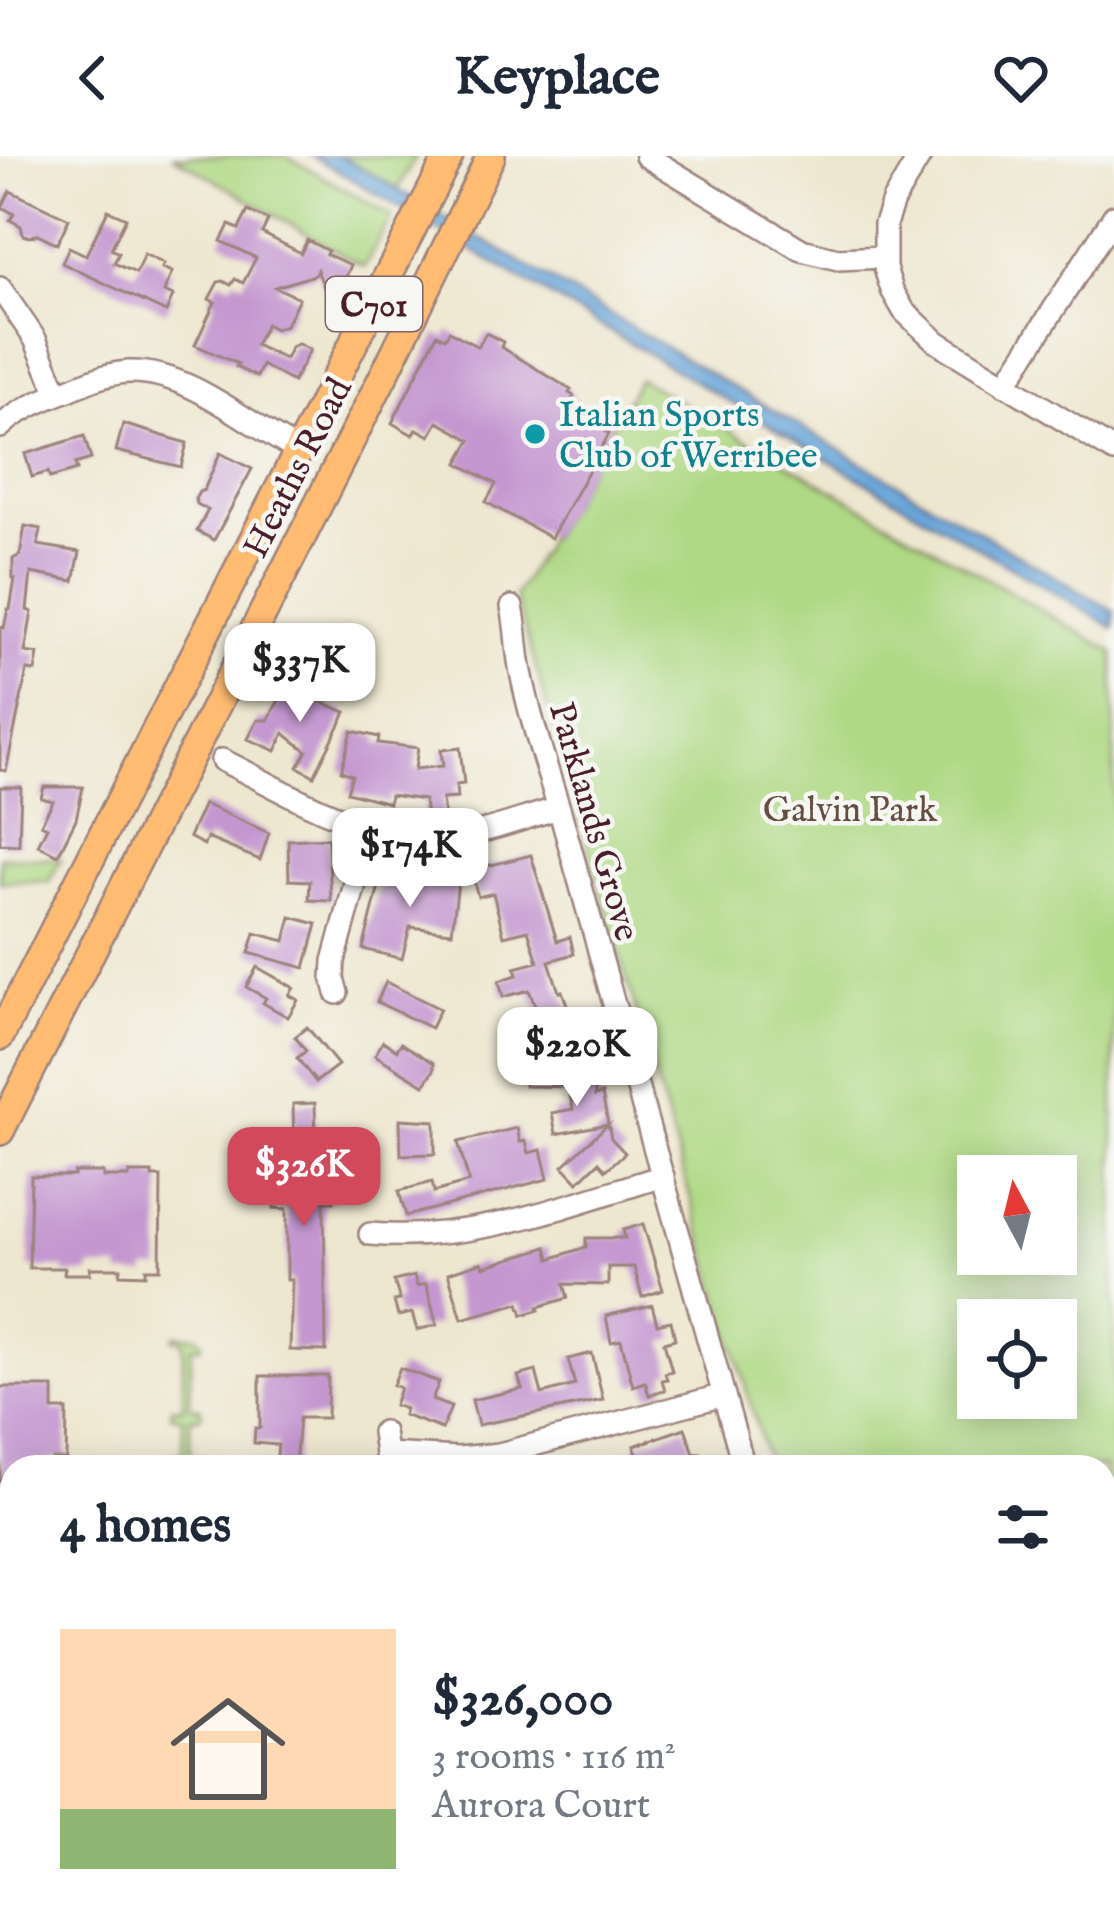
<!DOCTYPE html>
<html lang="en">
<head>
<meta charset="utf-8">
<style>
  body { margin:0; font-family:"IM FELL English",serif; background:#f6f6f7; color:#1f2937; height:100vh; display:flex; flex-direction:column; font-size:45px; white-space:nowrap }
  * { box-sizing:border-box; margin:0 }
  p { font-size:39px; color:#747a83 }
  .icon { flex:none; width:66px; height:66px; fill:none; stroke:currentColor; stroke-width:2; stroke-linecap:round; stroke-linejoin:round }
  .map { position:relative; flex:1; overflow:hidden }
  .side { position:absolute; left:0px; top:1299px; width:1116px; height:471px; display:flex; flex-direction:column; background:#fff; border-radius:36px 36px 0 0; box-shadow:0 6px 30px #0003 }
  .side>* { flex:none }
  .needle { width:78px; rotate:353deg }
  .tools { position:absolute; left:957px; top:999px; display:grid; gap:24px }
  .tools a { display:grid; place-items:center; width:120px; height:120px; border-radius:0px; background:#fff; box-shadow:0 6px 30px #0003; font-size:60px }
  .price { position:absolute; translate:-50% -102px; padding:0 27px; border-radius:24px; background:#fff; color:#222; font-size:39px; line-height:78px; filter:drop-shadow(0 3px 6px #0008) }
  .price::after { content:''; position:absolute; left:50%; top:72px; width:36px; height:27px; margin-left:-18px; background:inherit; clip-path:polygon(0 0,100% 0,50% 100%) }
  .price.selected { background:#d1495b; color:#fff }
  ul { padding:0; list-style:none }
  li { display:flex; align-items:center; gap:36px; height:300px; padding:0 60px }
  li span { display:grid; place-items:center; flex:none; width:336px; height:240px; border-radius:0px; color:#555 }
  li>.icon { margin-inline-start:auto }
  span .icon { width:144px; height:144px; fill:#fffc; stroke-width:1 }
  li b { font-size:51px }
  h2 { display:flex; justify-content:space-between; align-items:center; height:144px; padding:0 60px; font-size:51px }
  header { display:flex; justify-content:space-between; align-items:center; height:156px; padding:0 60px; background:#fff; font-size:54px; font-weight:800 }
  .map>svg:first-child { display:block }
  .green { fill:#afd984; stroke:#7c7c58; stroke-width:3; fill-rule:evenodd }
  .water { fill:#67a5d9; stroke:#586282; stroke-width:3 }
  .building { fill:#c497d0 }
  .lines { fill:none; stroke-linecap:round; stroke-linejoin:round }
  .minor-casing { stroke:#9c837d; stroke-width:26 }
  .major-casing { stroke:#9c837d; stroke-width:32 }
  .minor { stroke:#fff; stroke-width:21 }
  .major { stroke:#ffbb71; stroke-width:27 }
  .culture-dot { fill:#0f9aa8; stroke:#f6f6f2; stroke-width:4.5 }
  .labels { text-anchor:middle; stroke-width:9; stroke-linejoin:round; paint-order:stroke }
  .shield { fill:#f6f6f2; stroke:#7e6067; stroke-width:3 }
  .shield-label { font-size:33px; font-weight:bold; fill:#4a1f2b }
  .culture-label { font-size:36px; fill:#0d838f; stroke:#f6f6f2; text-anchor:start }
  .street-label { font-size:36px; fill:#4a1f2b; stroke:#f6f6f2 }
  .park-label { font-size:36px; fill:#634e41; stroke:#f6f6f2 }
</style>
</head>
<body>
<header><svg class="icon" aria-label="back" viewBox="0 0 24 24"><path d="M15 5l-7 7 7 7"/></svg>Keyplace<svg class="icon" aria-label="heart" viewBox="0 0 24 24"><path d="M12 20l-8-8c-3-5 5-10 8-4 3-6 11-1 8 4z"/></svg></header>
<div class="map">
<svg width="1114" height="1769" viewBox="0 0 1114 1769">
  <rect width="100%" height="100%" fill="#f6f6f2"/>
  <filter id="ink" filterUnits="userSpaceOnUse"><feTurbulence type="fractalNoise" baseFrequency=".00833" numOctaves="2"/><feDisplacementMap in="SourceGraphic" scale="24" xChannelSelector="R" yChannelSelector="G"/><feConvolveMatrix kernelMatrix="1 2 1 2 8 2 1 2 1" color-interpolation-filters="sRGB"/></filter>
  <filter id="wash" filterUnits="userSpaceOnUse"><feTurbulence type="fractalNoise" baseFrequency=".004" numOctaves="4" result="noise"/><feDisplacementMap in="SourceGraphic" scale="48" xChannelSelector="R" yChannelSelector="G"/><feGaussianBlur stdDeviation="2.7" result="paint"/><feColorMatrix in="noise" values="0 0 0 0 0 0 0 0 0 0 0 0 0 0 0 0 0 1.4 0 .05"/><feComposite in="paint" operator="in"/></filter>
  <g filter="url(#wash)">
    <rect width="100%" height="100%" fill="#eee7cf"/>
    <path class="green" d="M174 0H286L392 60 364 111Z
      M341 0H416L398 33Z
      M639 222 1114 496V1515H1104V1311H769L515 440 549 381H551ZM978 1020H1056V1098H978ZM978 1164H1056V1242H978Z
      M0 701 61 703 49 726H0Z
      M175 1179 197 1180 202 1186 201 1191H191L190 1251 200 1252 202 1258 199 1262H190V1299L201 1301 199 1310 171 1309V1299L182 1297 183 1262 171 1259V1252L183 1251V1185L173 1183Z"/>
    <path class="water" d="M312 0H341L1114 455V472Z"/>
    <g id="blocks">
      <path class="building" d="M10 35 69 63 57 88 38 78 30 81 23 79 21 70 10 64 14 58 2 51Z
        M108 54 126 62 111 93 119 97 114 107 136 117 144 98 164 108 162 112 172 116 164 136 173 140 166 156 62 107 69 91 86 99Z
        M248 55 268 64 262 77 301 97 307 84 328 95 326 98 351 109 337 141 326 136 317 114 315 119 275 131 299 142 286 169 275 173 266 168 255 189 285 203 291 191 298 188 310 194 293 226 262 209 257 221 236 211 238 208 195 189 215 146 209 143 218 126 223 125 231 129 235 123 243 127 256 102 221 85 229 69 239 73Z
        M449 175 478 191 486 177 503 186 501 191 571 234 569 237 574 240 572 244 612 266 606 276 609 278 551 382 486 346 496 328 458 307 471 284 438 266 430 280 417 273 413 279 392 267 437 178 445 182Z
        M123 268 187 287 181 311 116 295Z
        M84 280 91 303 75 308 77 314 50 322 48 316 32 321 25 298Z
        M220 297 252 313 214 384 197 375 208 354 197 348 195 343 199 336 204 334Z
        M25 370 41 373 38 389 80 396 74 425 31 417 27 454 32 456 25 496 38 498 35 515 27 514 6 615 0 614V471L4 472 8 453H10L15 423H13V403L20 399Z
        M293 519 309 527 303 539 346 556 314 620 298 611 307 595 284 577 276 595 248 583 258 564H268Z
        M352 575 379 581 378 587 418 592 415 613 443 610 441 594 460 592 464 628 456 629 457 642 442 643 444 659 426 660 424 644 390 639 389 647 347 636 352 619 341 615Z
        M0 631H21L19 689 0 688Z
        M44 631H83L76 663 58 699 38 689 47 671 41 668 53 645 41 642Z
        M204 648 269 677 260 704 207 682 204 689 189 681Z
        M328 682 331 745 309 744 310 725 289 724 288 684Z
        M531 699 557 785 570 781 574 798 549 805 559 836 562 835 570 857 560 861 563 869 526 882 520 863 538 857 529 834 503 841 499 825 517 819 515 812 538 806 528 774 504 780 493 737 478 741 471 714Z
        M383 714 433 727 434 714 459 717 452 776 410 771 402 803 363 793Z
        M291 761 317 768 305 812 249 797 255 777 285 785Z
        M257 811 294 832 289 839 298 844 288 861 263 847 266 842 246 831Z
        M386 826 440 853 431 872 377 846Z
        M307 871 338 909 316 926 297 902 306 895 295 881Z
        M383 885 397 894 401 887 434 907V914L424 929 375 899Z
        M525 902 595 903V940L602 938 611 982 625 997 606 1014 599 1006 578 1026 563 1010 608 968 556 978 552 957 573 953 568 931 525 930Z
        M315 947 317 1021 336 1022 334 1046 324 1045 326 1195 290 1194 292 1124H287V1053L274 1052 276 1032 258 1031 259 1017 281 1019 280 991H294L293 948Z
        M400 963 435 965V998L401 999Z
        M517 972 520 986 526 985 529 997 541 994 548 1023 406 1060 399 1035 432 1026 434 1036 469 1026 458 986Z
        M74 1016H103V1021H129V1017H152V1021H161L160 1113H146V1119L120 1118 121 1112H90V1118H64L65 1112H29L31 1020H74Z
        M643 1068 663 1134 642 1141 634 1111H608V1129L564 1128 568 1142 538 1151 539 1154 523 1159 519 1147 462 1163 448 1117 482 1106 484 1111 547 1091 550 1103 586 1091V1082H625L623 1074Z
        M414 1120 417 1130 426 1128 437 1169 417 1174 412 1157 398 1160 394 1145 400 1144 394 1125Z
        M652 1149 657 1168 671 1165 675 1183 664 1186 672 1215 665 1217 667 1223 662 1224 665 1234 649 1239 645 1226 633 1230 621 1184 611 1186 606 1160Z
        M592 1197 603 1244 478 1269 472 1244 522 1233 518 1220 536 1215 542 1238 575 1229 568 1203Z
        M400 1212 439 1226 432 1244 451 1251 442 1273 403 1259 405 1253 394 1249 400 1232 393 1229Z
        M260 1220H328L327 1262H299L295 1311H276L278 1289 254 1287 255 1272H260Z
        M0 1231H53V1254H67L66 1303H52V1311H12V1325H0Z
        M685 1272 694 1297H701L706 1311H689L687 1305 661 1311 659 1304 640 1311H604L603 1307 637 1298 634 1290Z
        M0 1699H12V1746H0Z"/>
    </g>
  </g>
  <g filter="url(#ink)">
    <use href="#blocks" fill-opacity="0" stroke="#9c837d" stroke-width="3"/>
    <g class="lines">
      <defs>
        <path id="minor" d="M646 0 802 94 838 103 884 101
          M920 0 893 45 885 68V112L892 134 904 155 937 186 1114 295
          M0 132 35 183 58 238
          M1005 229 1114 60
          M0 271C18 254 43 244 66 235 87 226 107 217 129 216 189 214 248 269 299 295
          M512 451C517 472 516 494 521 516 530 562 545 607 559 652L744 1311
          M222 604C299 642 379 696 469 678 499 672 530 660 559 652
          M337 837 333 822 334 805 370 673
          M370 1078C472 1087 567 1049 663 1020
          M383 1276 386 1298 459 1302 499 1298 724 1239
          M0 1515 12 1517
          M1104 1537H1114
          M0 1663H12
          M61 1769V1758
          M534 1769 535 1758
          M742 1769V1758
          M974 1769V1758"/>
        <path id="major" d="M0 880 449 0
          M0 975 386 215 491 0"/>
      </defs>
      <use href="#minor" class="minor-casing"/>
      <use href="#major" class="major-casing"/>
      <use href="#minor" class="minor"/>
      <use href="#major" class="major"/>
    </g>
  </g>
  <circle class="culture-dot" cx="535" cy="278" r="12"/>
  <g class="labels">
    <rect class="shield" x="326" y="121" width="96" height="54" rx="9"/>
    <g class="shield-label">
      <text x="374" y="160">C701</text>
    </g>
    <g class="culture-label">
      <text x="559" y="270">Italian Sports<tspan x="559" dy="41">Club of Werribee</tspan></text>
    </g>
    <g class="street-label">
      <text transform="translate(296 311) rotate(-63)" y="13">Heaths Road</text>
      <text transform="translate(596 665) rotate(74)" y="13">Parklands Grove</text>
    </g>
    <g class="park-label">
      <text x="850" y="665">Galvin Park</text>
    </g>
  </g>
</svg>
<div class="tools">
<a><svg class="needle" viewBox="-14 -14 28 28"><path d="M0-13l5 13h-10z" fill="#e53935"/><path d="M0 13l5-13h-10z" fill="#747a83"/></svg></a>
<a><svg class="icon" aria-label="locate" viewBox="0 0 24 24"><circle cx="12" cy="12" r="6"/><path d="M12 2v4M12 18v4M2 12h4M18 12h4"/></svg></a>
</div>
<b class="price" style="left:300px;top:569px">$337K</b>
<b class="price" style="left:410px;top:754px">$174K</b>
<b class="price" style="left:577px;top:953px">$220K</b>
<b class="price selected" style="left:304px;top:1073px">$326K</b>
<section class="side">
<h2>4 homes<svg class="icon" aria-label="filters" viewBox="0 0 24 24"><path d="M4 7h16M4 17h16"/><circle cx="9" cy="7" r="2"/><circle cx="15" cy="17" r="2"/></svg></h2>
<ul>
<li><span style="background:linear-gradient(#ffd9b3 75%,#8fb573 0)"><svg class="icon" aria-label="home" viewBox="0 0 24 24"><path d="M3 11l9-7 9 7M6 9v11h12V9"/></svg></span><div><b>$326,000</b><p>3 rooms · 116 m²</p><p>Aurora Court</p></div></li>
</ul>
</section>
</div>
</body>
</html>
